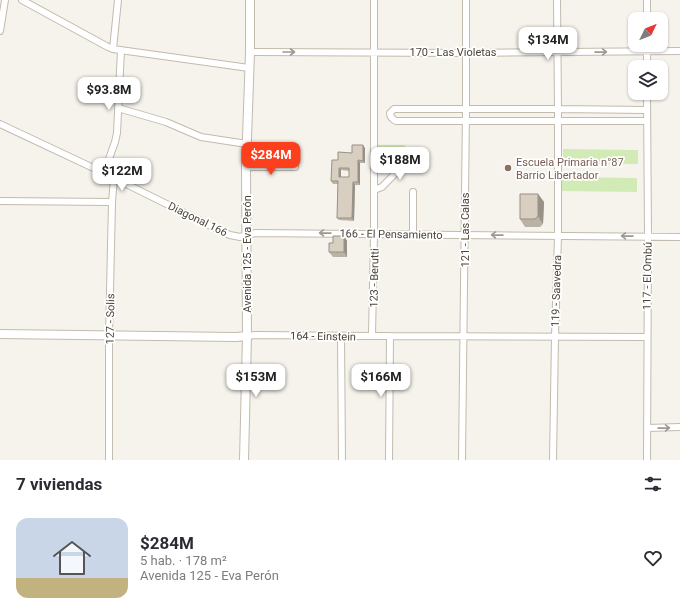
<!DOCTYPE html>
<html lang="es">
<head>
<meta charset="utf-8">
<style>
  body { margin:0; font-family:Roboto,sans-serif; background:#f2f2f3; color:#2b2b33; height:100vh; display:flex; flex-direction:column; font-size:15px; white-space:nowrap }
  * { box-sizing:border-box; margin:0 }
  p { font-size:13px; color:#7c7c81 }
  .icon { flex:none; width:22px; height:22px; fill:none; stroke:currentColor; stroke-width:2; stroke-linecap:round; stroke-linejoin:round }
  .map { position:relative; height:460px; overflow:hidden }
  .drawer { display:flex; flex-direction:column; background:#fff; flex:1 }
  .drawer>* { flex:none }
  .needle { width:26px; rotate:47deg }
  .tools { position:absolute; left:628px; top:12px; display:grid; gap:8px }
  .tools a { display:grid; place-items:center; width:40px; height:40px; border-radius:8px; background:#fff; box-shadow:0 1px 3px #0004; font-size:20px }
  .price { position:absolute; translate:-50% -34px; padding:0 9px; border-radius:8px; background:#fff; color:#222; font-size:13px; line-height:26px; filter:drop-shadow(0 1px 2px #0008) }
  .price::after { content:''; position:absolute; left:50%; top:24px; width:12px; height:9px; margin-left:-6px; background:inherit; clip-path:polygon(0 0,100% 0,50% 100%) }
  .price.current { background:#fc3f1d; color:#fff }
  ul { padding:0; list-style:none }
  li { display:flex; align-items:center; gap:12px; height:100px; padding:0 16px }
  li span { display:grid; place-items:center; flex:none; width:112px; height:80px; border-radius:12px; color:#555 }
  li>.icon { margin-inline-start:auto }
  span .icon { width:48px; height:48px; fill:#fffc; stroke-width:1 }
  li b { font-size:17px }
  h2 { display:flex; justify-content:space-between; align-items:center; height:48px; padding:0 16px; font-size:17px }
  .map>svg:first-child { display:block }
  .green { fill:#d2eab5 }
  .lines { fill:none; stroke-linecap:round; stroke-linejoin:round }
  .minor-casing { stroke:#c2bbae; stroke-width:8 }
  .tertiary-casing { stroke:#c2bbae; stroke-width:10 }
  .minor { stroke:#fff; stroke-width:6 }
  .tertiary { stroke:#fff; stroke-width:8 }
  .wall { fill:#bab2a6; fill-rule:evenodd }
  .shaded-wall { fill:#979187 }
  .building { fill:#d8cfc1; stroke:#979187; fill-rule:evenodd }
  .oneway { stroke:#9c9892 }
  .education-dot { fill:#8d6e63; stroke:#fff; stroke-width:1.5 }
  .labels { text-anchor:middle; stroke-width:3.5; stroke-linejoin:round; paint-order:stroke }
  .street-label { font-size:11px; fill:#4b4439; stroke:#fff }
  .education-label { font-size:11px; fill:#785e54; stroke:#fff; text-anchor:start }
</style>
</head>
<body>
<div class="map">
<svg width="680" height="460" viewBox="0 0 680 460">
  <rect width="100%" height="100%" fill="#f6f3ec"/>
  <path class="green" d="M377 145H405V161H377Z
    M563 149 638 150V164L563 163Z
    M562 177 637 178V192L562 191Z"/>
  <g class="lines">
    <defs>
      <path id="minor" d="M22 0 108 47 113 49 249 68
        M647 0V19
        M0 31 5 0
        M113 49 118 0
        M250 52 466 53 680 51
        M647 67V45
        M647 93 648 237 647 460
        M118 108 166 122 201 137 247 144
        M646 110 558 109H394L390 113C390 117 392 119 396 121H646
        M0 124 104 173 223 232 230 235 240 237 256 233 680 237
        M246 167H295
        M104 173 115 142 117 133 121 50
        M374 190 382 187 414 154
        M0 201 112 202
        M413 234V192
        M247 336 256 335 372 336H390L647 337
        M341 336 342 460
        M372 336 374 234V0
        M647 428 680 427
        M109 460V335L112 202 114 178
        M389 460 390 336
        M462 460 466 109V0
        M553 460 555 337 558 236V109L557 0"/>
      <path id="tertiary" d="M0 334 236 337 247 336
        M244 460 247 336 246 167 250 52V0"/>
    </defs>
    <use href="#minor" class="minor-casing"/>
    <use href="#tertiary" class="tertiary-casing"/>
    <use href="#minor" class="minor"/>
    <use href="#tertiary" class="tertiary"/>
  </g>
  <path class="wall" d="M365 148V163H360V185H355L354 221 339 220 337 218 338 184H333L331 181 338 160 352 153ZM341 170 349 171V177H341Z
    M538 194 544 202 543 224 540 227H525L520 219Z
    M344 236 347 241V257H333L329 252 333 243Z"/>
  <path class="shaded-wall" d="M363 145 365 148V163L363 161Z
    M358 160 360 163V185L358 182Z
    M339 168 341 170V180L339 177Z
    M353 182 355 185 354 221 352 218Z
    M538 194 544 202 543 224 538 216Z
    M344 236 347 241V257L344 252Z"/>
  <path class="building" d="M352 145H363V161L358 160V182H353L352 218H337L338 181H331L332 160H338V152L352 153ZM339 168H349V177H339Z
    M520 194H538V216L535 219H520Z
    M333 236H344V252H329V243H333Z"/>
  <defs><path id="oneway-shaft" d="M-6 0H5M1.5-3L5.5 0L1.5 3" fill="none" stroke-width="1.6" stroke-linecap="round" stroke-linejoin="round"/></defs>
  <g class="oneway">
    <use href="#oneway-shaft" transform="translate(289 52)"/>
    <use href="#oneway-shaft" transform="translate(601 52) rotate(-1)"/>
    <use href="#oneway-shaft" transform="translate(325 233) rotate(-179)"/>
    <use href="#oneway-shaft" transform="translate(497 235) rotate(-179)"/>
    <use href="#oneway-shaft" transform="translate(627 236) rotate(-179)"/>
    <use href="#oneway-shaft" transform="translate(664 428) rotate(-1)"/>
  </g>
  <circle class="education-dot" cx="508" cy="168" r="4"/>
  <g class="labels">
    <g class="street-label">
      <text x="453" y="56">170 - Las Violetas</text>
      <text transform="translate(198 219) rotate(26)" y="4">Diagonal 166</text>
      <text transform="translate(465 230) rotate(-90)" y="4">121 - Las Calas</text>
      <text transform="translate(391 234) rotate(1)" y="4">166 - El Pensamiento</text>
      <text transform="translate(247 254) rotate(-90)" y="4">Avenida 125 - Eva Perón</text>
      <text transform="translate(647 276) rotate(-89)" y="4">117 - El Ombú</text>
      <text transform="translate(374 278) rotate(-89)" y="4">123 - Berutti</text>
      <text transform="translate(556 291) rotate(-88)" y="4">119 - Saavedra</text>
      <text transform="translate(110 319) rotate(-89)" y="4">127 - Solis</text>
      <text transform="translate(323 336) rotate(1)" y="4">164 - Einstein</text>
    </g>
    <g class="education-label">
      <text x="516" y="166">Escuela Primaria n°87<tspan x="516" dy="13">Barrio Libertador</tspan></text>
    </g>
  </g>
</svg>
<div class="tools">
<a><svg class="needle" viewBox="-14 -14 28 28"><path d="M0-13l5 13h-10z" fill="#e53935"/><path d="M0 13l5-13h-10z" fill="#7c7c81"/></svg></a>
<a><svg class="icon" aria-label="layers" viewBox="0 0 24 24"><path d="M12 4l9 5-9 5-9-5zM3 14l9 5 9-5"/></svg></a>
</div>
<b class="price" style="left:548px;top:61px">$134M</b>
<b class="price" style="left:109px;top:111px">$93.8M</b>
<b class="price current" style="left:271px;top:176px">$284M</b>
<b class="price" style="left:400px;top:181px">$188M</b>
<b class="price" style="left:122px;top:192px">$122M</b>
<b class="price" style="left:256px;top:398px">$153M</b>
<b class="price" style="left:381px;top:398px">$166M</b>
</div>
<section class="drawer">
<h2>7 viviendas<svg class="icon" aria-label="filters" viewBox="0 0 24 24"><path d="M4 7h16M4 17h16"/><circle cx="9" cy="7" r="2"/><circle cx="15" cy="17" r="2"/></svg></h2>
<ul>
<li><span style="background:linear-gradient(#c9d6e8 75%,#c2b280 0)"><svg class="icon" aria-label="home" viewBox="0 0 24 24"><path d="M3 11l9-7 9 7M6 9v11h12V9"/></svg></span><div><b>$284M</b><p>5 hab. · 178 m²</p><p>Avenida 125 - Eva Perón</p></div><svg class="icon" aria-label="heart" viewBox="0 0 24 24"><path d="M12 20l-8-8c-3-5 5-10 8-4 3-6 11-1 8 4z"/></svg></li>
</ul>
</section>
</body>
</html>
